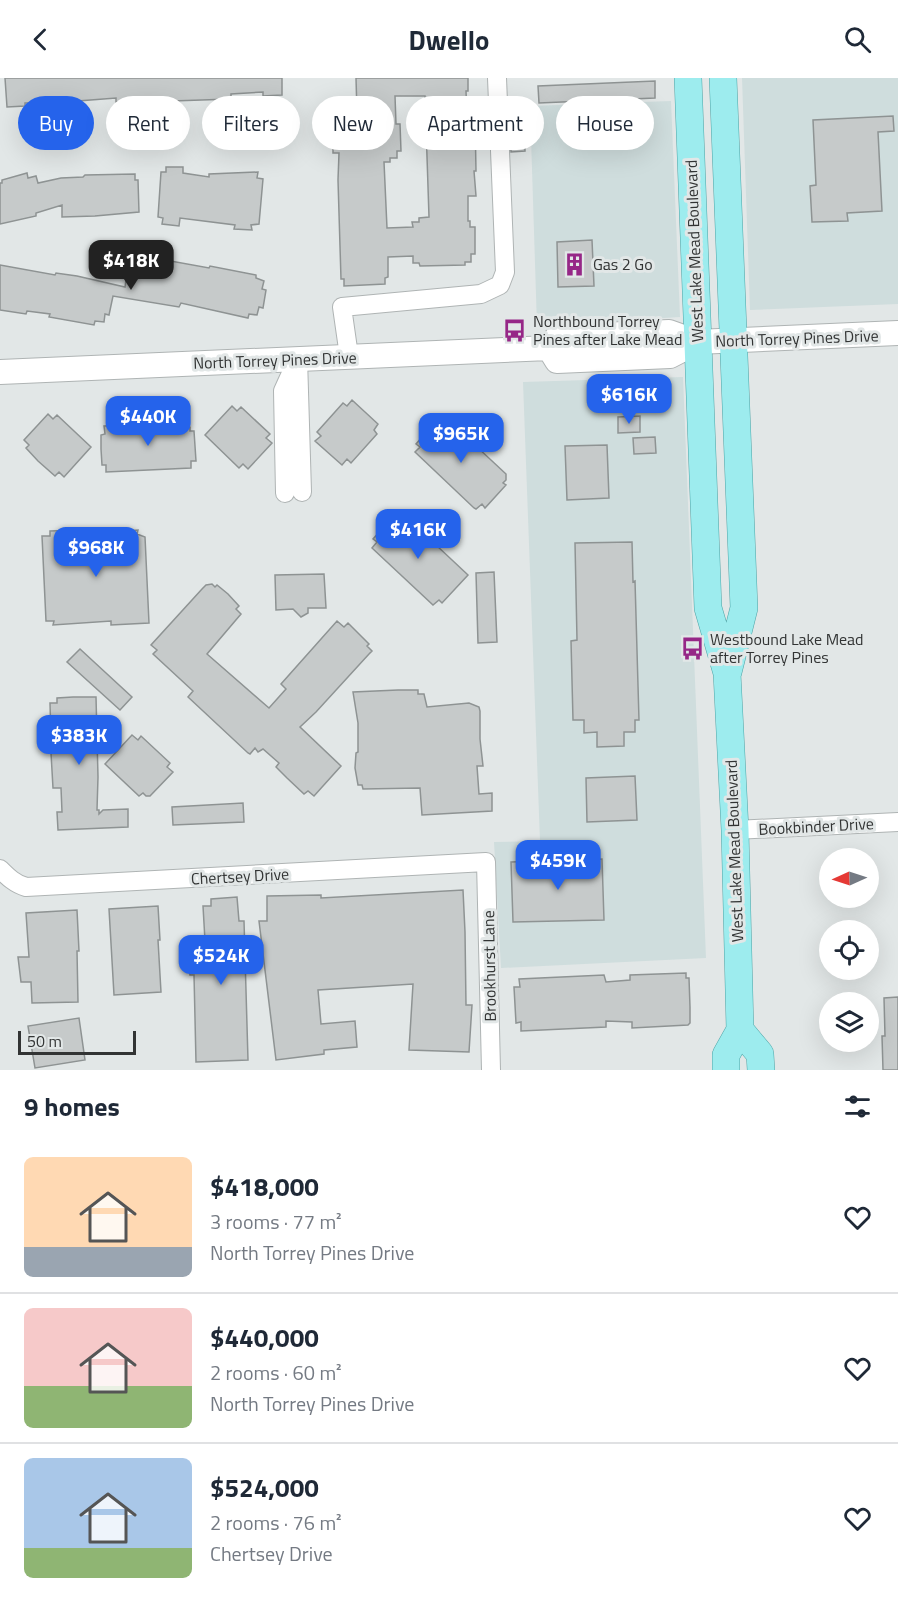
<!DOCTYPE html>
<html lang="en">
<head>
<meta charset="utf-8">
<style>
  body { margin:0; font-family:"Titillium Web",sans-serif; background:#f2f2f3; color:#1f2937; height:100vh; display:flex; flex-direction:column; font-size:22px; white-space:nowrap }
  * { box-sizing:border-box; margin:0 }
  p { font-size:20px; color:#747a83 }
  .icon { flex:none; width:33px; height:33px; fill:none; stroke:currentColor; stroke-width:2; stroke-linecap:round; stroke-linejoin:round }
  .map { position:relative; height:992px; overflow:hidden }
  .details { display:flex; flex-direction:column; background:#fff; flex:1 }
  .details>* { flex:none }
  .banner { position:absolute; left:18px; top:18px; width:862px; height:54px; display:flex; gap:12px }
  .needle { width:39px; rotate:267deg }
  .fabs { position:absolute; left:819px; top:770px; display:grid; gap:12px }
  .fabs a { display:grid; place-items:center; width:60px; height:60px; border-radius:50%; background:#fff; box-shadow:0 6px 24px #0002; font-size:30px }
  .scale { position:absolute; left:18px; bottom:15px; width:118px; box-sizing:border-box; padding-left:6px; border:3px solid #323434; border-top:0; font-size:16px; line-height:21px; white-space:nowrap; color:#323434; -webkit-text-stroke:4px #e2e7e7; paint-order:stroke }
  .price { position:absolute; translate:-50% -51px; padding:0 14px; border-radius:12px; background:#2563eb; color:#fff; font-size:20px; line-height:39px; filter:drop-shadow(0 2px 3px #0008) }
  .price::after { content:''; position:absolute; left:50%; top:36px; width:18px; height:14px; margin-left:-9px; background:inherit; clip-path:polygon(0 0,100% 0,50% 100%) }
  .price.on { background:#222; color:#fff }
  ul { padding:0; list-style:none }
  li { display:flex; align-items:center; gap:18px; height:150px; padding:0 24px }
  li+li { border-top:2px solid #e0e1e3 }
  li span { display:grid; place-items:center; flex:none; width:168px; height:120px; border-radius:9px; color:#555 }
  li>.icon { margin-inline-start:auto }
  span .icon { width:72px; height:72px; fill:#fffc; stroke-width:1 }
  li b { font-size:26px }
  h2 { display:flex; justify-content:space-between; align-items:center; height:72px; padding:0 24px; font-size:26px }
  .pill { padding:0 21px; border-radius:27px; background:#fff; box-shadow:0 6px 24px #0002; font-size:21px; line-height:54px }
  .pill.on { background:#2563eb; color:#fff }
  header { display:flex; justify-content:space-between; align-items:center; height:78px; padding:0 24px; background:#fff; font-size:27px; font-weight:700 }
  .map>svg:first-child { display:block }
  .built { fill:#cfdddd }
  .building { fill:#c6caca; stroke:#8e9393; stroke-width:1.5; fill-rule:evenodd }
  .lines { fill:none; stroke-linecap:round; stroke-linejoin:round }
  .minor-casing { stroke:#afb4b4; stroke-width:20 }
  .secondary-casing { stroke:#afb4b4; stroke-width:26 }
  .primary-casing { stroke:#4da4a6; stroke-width:28 }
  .minor { stroke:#fff; stroke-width:18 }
  .secondary { stroke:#fff; stroke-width:24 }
  .primary { stroke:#9decee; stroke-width:27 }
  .labels { text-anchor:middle; stroke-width:6; stroke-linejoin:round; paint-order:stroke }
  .street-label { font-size:16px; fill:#323434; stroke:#e2e7e7 }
  .poi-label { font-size:16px; fill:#323434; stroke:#e2e7e7; text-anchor:start }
</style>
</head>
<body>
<header><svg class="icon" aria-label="back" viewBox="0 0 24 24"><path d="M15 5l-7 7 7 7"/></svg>Dwello<svg class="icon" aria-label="search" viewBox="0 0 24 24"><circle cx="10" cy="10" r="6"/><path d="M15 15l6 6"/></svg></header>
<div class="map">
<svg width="898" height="992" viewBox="0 0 898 992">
  <rect width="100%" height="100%" fill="#e2e7e7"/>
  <path class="built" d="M742 0H898V226L750 232Z
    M671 23 680 239 537 248 530 28Z
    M683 299 706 880 501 890 494 764 540 763 523 304Z"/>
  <path class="building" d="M5 0H282V17L263 18V14L231 16V21L142 24V22L116 24V20L78 23V28L60 29V24L25 25V28L7 29Z
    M356 0H468V13H466L467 38H475L476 93H474L476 118H468V143H470V149H475V176H471V184H465V187L420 188 419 185H413V178L388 179V199L385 200V206L344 208V201H341L338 102 339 75H333V45H338V40H345V36L357 35ZM395 18H425L429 139 419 140V144H412L413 149 387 150 384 84H390V80H397V73H401L400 46H396Z
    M655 3V20L539 25 538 8Z
    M524 25 525 73 511 74 509 26Z
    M893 38 894 53 878 54 882 133 847 135 848 143 812 144 810 108 816 107 813 42Z
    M166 89H183V95L209 99V96L258 94 257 100 263 101 259 146 251 147 252 152 234 151 235 147 180 140 179 148 162 146 163 140 158 139 161 94H166Z
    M27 95 28 100 36 98 38 105 61 100 83 99 85 97 135 96V102H138L139 134 95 138 62 139V127L36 135V138L0 146V105H2V102Z
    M592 162 594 208 558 209 557 164Z
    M143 178 209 190 210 188 256 197V200L264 203 262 211 266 212 263 230 259 229 257 237 249 236 248 240 181 225 179 229 113 218 109 237 105 236 104 244 95 243 94 247 49 239 50 236 27 233 26 236 0 232V187L55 197 56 195 77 198 125 209 128 188 133 189 135 180 143 181Z
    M625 317 626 333 603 334 602 318Z
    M352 322 378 346 374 352 377 356 351 385 347 381 342 387 315 363 321 358 317 354 343 325 347 328Z
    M232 328 237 333 241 329 270 356 266 360 272 365 248 391 243 386 239 390 205 357Z
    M48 336 53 341 57 337 91 369 64 399 59 394 55 398 38 383 26 370 29 367 24 362Z
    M640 338V354L618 355V339Z
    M446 340 506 396V402L503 405 506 407 485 430 482 426 476 431 474 430 415 374 420 369 416 366 437 343 440 346Z
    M166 346H186L190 349V353H194L196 383H191V390L106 394V387H102L101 371V357L105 356 104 348Z
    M655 359 656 375 634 376 633 360Z
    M607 367 609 420 567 422 565 368Z
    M403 436 468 497 442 525 439 522 433 527 372 470 377 464 373 461 394 438 398 442Z
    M80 452V456L138 452 137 456 145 459 149 545 111 547V543L53 547 54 543H46L42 458H50V453Z
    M632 464 633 504 635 503 639 642H635V654H624V668L597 669V654L584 655V642H573L571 563 577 562 575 465Z
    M494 494 497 564 478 565 476 495Z
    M324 496 326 530H308V535L301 539 293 531 276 532 275 497Z
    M212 506 215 509 217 507 228 516 239 528 236 531 241 536 207 576 269 630 286 611 281 606 337 543 344 549 348 545 369 566 367 568 372 573 369 576 316 634 300 649 341 688 314 718 308 713 304 716 287 700 276 689 279 685 263 671 258 674 255 670 250 676 248 675 188 619 193 613 153 576 157 572 151 567 202 511 206 507Z
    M80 571 132 619 120 632 67 584Z
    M398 612H418V616H424L427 629 469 625 479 629 480 633V661L483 688H477L479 716 492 715V733L422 737 420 710 363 711 362 707H358L355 690 356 675 358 674V645L353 614Z
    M73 619H96L98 699 97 732H99V736L103 732 128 731V749L58 752 57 734H62L61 710H53L51 675 55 660 51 661 50 625H57V620Z
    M132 657 138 662 141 658 170 685 167 689 173 694 150 718H146L143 715 139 718 105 686Z
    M635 698 637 742 587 744 586 700Z
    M243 725 244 744 173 747 172 729Z
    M602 781 604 842 513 844 511 784Z
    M463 812 465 854 466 927H472L469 974 409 972 413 906 318 912 321 946 355 943 357 969 324 972V976L276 982 259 843H267V818L321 817V820Z
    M237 819 239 843H244L248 982 196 984 194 897H190L189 881 206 880 203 828H211V821Z
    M158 828 160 862H158L161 914 114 917 109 831Z
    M77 832 79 873H77L78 924 32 925 31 904H21L18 879H29L26 835Z
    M686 895V900H689L690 929V945L688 947 632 950V944L606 943V949L521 953V944L516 945 514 909H520L519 901 604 897 606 904 630 902V897Z
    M898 919V992H883L882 958H885L884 920Z
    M79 940 85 982 35 990 28 948Z"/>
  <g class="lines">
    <defs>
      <path id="minor" d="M349 278 342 229 481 216 500 207 505 194 497 0
        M285 415 283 313 298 280 302 414
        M735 752 898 744
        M0 791C8 799 15 806 26 809L486 784 491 992"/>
      <path id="secondary" d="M549 270 557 259 669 254 697 264 898 255
        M549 270 557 283 670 278 697 264
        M0 294 549 270"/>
      <path id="primary" d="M688 0 708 530 727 595 735 752 740 952 726 977V992
        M723 0 744 530 728 594
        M740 952 760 976 761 992"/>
    </defs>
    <use href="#minor" class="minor-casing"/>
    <use href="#secondary" class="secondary-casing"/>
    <use href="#primary" class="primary-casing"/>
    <use href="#minor" class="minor"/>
    <use href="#secondary" class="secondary"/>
    <use href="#primary" class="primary"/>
  </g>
  <defs>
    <symbol id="building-bare" viewBox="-9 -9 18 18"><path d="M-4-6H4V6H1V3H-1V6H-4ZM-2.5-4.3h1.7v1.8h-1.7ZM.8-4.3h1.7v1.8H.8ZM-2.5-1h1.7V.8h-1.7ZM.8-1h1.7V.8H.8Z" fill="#962787" stroke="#e2e7e7" stroke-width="2.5" paint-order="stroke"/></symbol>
    <symbol id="bus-bare" viewBox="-9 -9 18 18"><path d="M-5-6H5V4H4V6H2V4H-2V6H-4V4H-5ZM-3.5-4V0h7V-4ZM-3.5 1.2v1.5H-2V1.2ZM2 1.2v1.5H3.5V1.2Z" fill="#962787" stroke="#e2e7e7" stroke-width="2.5" paint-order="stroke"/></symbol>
  </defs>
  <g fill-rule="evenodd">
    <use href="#building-bare" x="558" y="170" width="33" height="33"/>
    <use href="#bus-bare" x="498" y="236" width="33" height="33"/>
    <use href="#bus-bare" x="676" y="554" width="33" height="33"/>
  </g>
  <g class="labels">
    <g class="street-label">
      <text transform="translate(694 173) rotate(-92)" y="6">West Lake Mead Boulevard</text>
      <text transform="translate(797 260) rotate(-2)" y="6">North Torrey Pines Drive</text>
      <text transform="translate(275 282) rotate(-2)" y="6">North Torrey Pines Drive</text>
      <text transform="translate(816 748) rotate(-3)" y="6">Bookbinder Drive</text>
      <text transform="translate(734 773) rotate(-92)" y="6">West Lake Mead Boulevard</text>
      <text transform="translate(240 798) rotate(-3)" y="6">Chertsey Drive</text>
      <text transform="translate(489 888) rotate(-91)" y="6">Brookhurst Lane</text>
    </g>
    <g class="poi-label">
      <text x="593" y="192">Gas 2 Go</text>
      <text x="533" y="249">Northbound Torrey<tspan x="533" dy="18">Pines after Lake Mead</tspan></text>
      <text x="710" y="567">Westbound Lake Mead<tspan x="710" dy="18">after Torrey Pines</tspan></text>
    </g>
  </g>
</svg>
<div class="fabs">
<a><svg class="needle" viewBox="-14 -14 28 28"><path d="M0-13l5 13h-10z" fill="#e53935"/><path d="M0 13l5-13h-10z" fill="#747a83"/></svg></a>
<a><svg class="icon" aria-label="locate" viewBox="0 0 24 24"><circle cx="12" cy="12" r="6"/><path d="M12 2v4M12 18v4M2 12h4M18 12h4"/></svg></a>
<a><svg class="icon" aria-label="layers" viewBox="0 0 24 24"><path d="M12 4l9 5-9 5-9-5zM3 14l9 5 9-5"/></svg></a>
</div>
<div class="scale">50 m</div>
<b class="price on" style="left:131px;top:213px">$418K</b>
<b class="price" style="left:629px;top:347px">$616K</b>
<b class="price" style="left:148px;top:369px">$440K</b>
<b class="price" style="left:461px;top:386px">$965K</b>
<b class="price" style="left:418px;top:482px">$416K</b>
<b class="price" style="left:96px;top:500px">$968K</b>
<b class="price" style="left:79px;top:688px">$383K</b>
<b class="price" style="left:558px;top:813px">$459K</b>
<b class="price" style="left:221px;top:908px">$524K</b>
<div class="banner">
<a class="pill on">Buy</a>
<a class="pill">Rent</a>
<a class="pill">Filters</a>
<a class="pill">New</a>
<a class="pill">Apartment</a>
<a class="pill">House</a>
</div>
</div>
<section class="details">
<h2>9 homes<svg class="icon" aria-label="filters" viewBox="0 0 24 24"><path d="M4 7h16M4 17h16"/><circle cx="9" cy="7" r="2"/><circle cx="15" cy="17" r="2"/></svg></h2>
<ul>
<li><span style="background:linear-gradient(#ffd9b3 75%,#9aa5b1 0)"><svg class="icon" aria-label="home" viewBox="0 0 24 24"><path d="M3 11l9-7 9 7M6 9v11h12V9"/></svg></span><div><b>$418,000</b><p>3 rooms · 77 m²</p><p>North Torrey Pines Drive</p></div><svg class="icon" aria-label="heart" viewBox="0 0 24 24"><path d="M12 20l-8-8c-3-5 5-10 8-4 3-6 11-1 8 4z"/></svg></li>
<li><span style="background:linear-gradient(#f6c9c9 65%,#8fb573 0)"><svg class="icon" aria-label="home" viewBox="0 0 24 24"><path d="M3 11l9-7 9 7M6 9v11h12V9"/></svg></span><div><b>$440,000</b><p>2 rooms · 60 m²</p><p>North Torrey Pines Drive</p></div><svg class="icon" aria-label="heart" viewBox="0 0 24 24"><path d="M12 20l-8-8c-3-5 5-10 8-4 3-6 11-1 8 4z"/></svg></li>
<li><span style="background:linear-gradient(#a9c7e8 75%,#8fb573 0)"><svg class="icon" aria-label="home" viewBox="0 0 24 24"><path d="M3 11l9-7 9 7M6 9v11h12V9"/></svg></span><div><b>$524,000</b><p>2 rooms · 76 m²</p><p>Chertsey Drive</p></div><svg class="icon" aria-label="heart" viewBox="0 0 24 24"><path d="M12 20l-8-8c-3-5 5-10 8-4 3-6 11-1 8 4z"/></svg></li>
</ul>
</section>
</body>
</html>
